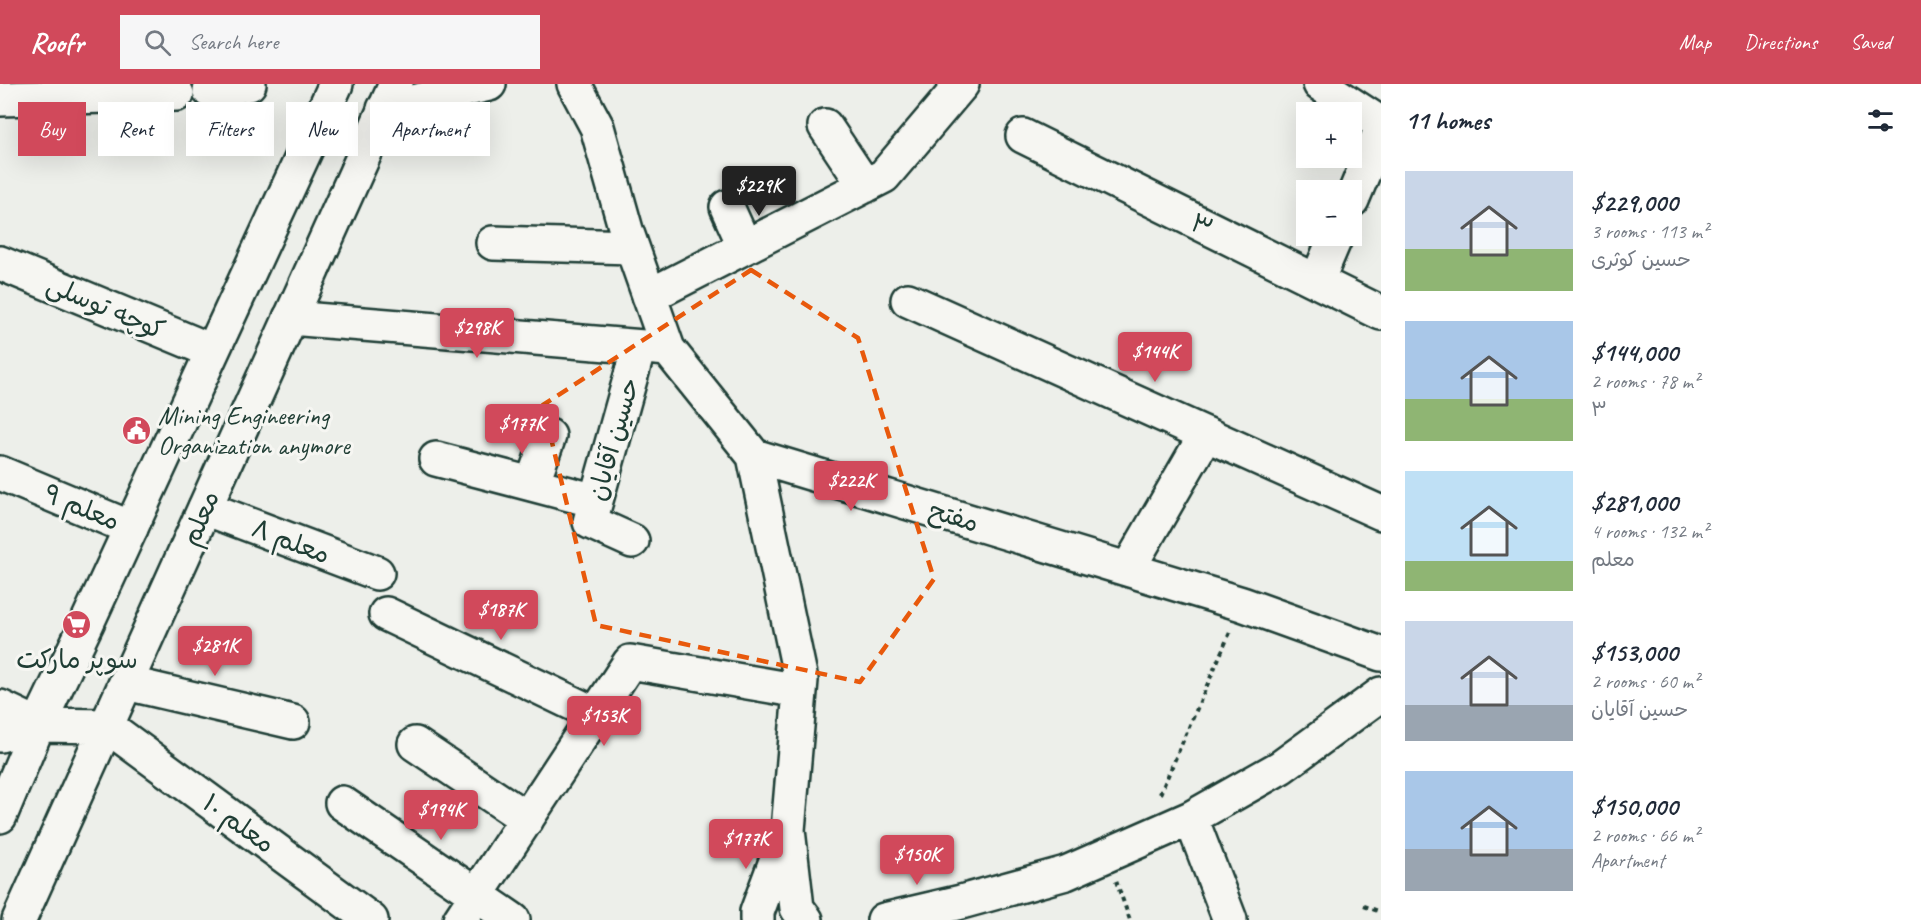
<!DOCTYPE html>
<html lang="en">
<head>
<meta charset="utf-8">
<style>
  body { margin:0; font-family:Caveat,"Playpen Sans Arabic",sans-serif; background:#f6f6f7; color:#1f2937; height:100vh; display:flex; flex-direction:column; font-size:22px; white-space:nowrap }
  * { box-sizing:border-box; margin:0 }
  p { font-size:20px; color:#747a83 }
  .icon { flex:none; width:33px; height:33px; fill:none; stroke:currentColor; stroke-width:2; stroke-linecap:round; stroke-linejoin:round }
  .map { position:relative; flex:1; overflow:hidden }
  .side { display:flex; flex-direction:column; background:#fff; width:540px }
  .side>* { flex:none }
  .hud { position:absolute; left:18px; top:18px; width:570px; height:54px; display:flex; gap:12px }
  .tools { position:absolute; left:1296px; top:18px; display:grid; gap:12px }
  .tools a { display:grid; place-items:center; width:66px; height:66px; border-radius:0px; background:#fff; box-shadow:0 6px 24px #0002; font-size:30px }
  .price { position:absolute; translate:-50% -51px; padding:0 14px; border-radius:6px; background:#d1495b; color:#fff; font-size:20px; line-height:39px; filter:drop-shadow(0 2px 3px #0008) }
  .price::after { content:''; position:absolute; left:50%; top:36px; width:18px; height:14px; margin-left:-9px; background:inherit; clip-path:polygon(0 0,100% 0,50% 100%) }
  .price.active { background:#222; color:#fff }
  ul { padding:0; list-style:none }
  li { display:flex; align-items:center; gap:18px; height:150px; padding:0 24px }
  li span { display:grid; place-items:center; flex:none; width:168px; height:120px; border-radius:0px; color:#555 }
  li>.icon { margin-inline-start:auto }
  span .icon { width:72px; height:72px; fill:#fffc; stroke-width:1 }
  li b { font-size:26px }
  h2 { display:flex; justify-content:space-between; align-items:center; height:72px; padding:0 24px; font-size:26px }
  .pill { padding:0 21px; border-radius:0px; background:#fff; box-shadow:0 6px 24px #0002; font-size:21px; line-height:54px }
  .pill.active { background:#d1495b; color:#fff }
  header { display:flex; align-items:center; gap:36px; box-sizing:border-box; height:84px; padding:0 30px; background:#d1495b; color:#fff }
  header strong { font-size:28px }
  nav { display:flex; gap:33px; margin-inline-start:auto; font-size:21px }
  .search { width:420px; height:54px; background:#f6f6f7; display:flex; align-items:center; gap:15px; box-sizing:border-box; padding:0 21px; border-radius:0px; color:#747a83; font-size:22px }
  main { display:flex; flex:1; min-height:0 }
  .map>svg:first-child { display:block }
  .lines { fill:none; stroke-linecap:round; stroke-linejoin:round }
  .minor-casing { stroke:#1f3d34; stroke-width:38 }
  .major-casing { stroke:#1f3d34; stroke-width:38 }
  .path { stroke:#1f3d34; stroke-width:4; stroke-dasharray:4.5 4.5; stroke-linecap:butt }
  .minor { stroke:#f6f6f2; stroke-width:33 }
  .major { stroke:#f6f6f2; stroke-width:33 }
  .marked { fill:none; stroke:#e8590c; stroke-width:4.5; stroke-dasharray:12 8; stroke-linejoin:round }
  .labels { text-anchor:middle; stroke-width:6; stroke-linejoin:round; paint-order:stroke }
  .street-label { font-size:26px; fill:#1f3d34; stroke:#f6f6f2 }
  .poi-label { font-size:26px; fill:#1f3d34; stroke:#f6f6f2; text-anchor:start }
</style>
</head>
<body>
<header>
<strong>Roofr</strong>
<div class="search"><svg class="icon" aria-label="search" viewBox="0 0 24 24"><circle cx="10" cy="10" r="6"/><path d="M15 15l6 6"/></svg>Search here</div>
<nav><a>Map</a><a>Directions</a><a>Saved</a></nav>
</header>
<main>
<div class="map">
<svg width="1381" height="836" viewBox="0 0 1381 836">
  <rect width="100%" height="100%" fill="#edefea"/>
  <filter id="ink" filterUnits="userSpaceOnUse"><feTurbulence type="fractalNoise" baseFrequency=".0167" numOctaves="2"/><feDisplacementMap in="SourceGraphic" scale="12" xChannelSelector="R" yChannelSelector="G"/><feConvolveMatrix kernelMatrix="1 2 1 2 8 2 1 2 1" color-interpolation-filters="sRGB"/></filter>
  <g filter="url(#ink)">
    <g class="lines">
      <defs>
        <path id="minor" d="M574 0 597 43 626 146 668 265 754 372 1242 520 1381 570
          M1320 0 1381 40
          M210 7 249 0
          M0 15 177 10
          M384 25 489 0
          M825 42 865 102
          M1023 52 1381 229
          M1352 116 1381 46
          M727 123 745 163
          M493 159 632 163
          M0 179 212 267
          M1317 197 1336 152
          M649 212 884 92 962 0
          M908 216 1381 429
          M290 234 668 265
          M754 372 801 596 788 746 797 824 806 836
          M436 375 596 417
          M0 389 131 444
          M532 400 549 352
          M205 424 377 489
          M632 457 590 438 639 263
          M1128 485 1206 350
          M386 530 595 630
          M126 599 293 638
          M107 642 371 836
          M415 660 527 735
          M342 719 513 836
          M1191 734 1230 836
          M460 836 630 578 800 607
          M757 836V828L785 753
          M884 836 961 818 1066 789 1191 734 1281 683 1381 610"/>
        <path id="major" d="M0 623 38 641
          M0 651 38 641 107 642
          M0 732 38 641 87 539 336 0
          M19 836 396 0"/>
      </defs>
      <use href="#minor" class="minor-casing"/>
      <use href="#major" class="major-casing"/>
      <path class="path" d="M1160 710 1231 546
        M1116 797 1130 836
        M1364 822 1381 828"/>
      <use href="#minor" class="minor"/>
      <use href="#major" class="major"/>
    </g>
  </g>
  <path class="marked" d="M751 186 858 254 934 495 860 598 596 541 543 321Z"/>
  <defs>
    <symbol id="civic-disc" viewBox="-11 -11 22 22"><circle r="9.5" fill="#d1495b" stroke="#f6f6f2"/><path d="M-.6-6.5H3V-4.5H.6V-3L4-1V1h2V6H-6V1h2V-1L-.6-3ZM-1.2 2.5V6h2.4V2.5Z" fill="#fff"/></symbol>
    <symbol id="supermarket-disc" viewBox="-11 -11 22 22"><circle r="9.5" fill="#d1495b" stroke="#f6f6f2"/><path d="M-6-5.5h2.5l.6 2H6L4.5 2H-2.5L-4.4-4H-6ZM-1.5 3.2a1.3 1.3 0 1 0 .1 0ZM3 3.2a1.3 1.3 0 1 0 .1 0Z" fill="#fff"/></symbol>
  </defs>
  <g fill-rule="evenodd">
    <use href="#civic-disc" x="120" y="330" width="33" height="33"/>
    <use href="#supermarket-disc" x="60" y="524" width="33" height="33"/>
  </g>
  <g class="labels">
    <g class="street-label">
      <text transform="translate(1202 141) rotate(26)" y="9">۳</text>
      <text transform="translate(106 223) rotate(23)" y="9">کوچه توسلی</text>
      <text transform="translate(613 355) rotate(-74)" y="9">حسین آقایان</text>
      <text transform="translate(82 423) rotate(23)" y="9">معلم ۹</text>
      <text transform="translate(954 432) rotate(17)" y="9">مفتح</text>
      <text transform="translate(200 434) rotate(-66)" y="9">معلم</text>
      <text transform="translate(291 457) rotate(21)" y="9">معلم ۸</text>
      <text transform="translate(239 739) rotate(36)" y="9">معلم ۱۰</text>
    </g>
    <g class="poi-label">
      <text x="158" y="340">Mining Engineering<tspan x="158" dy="30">Organization anymore</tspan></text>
      <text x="77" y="584" text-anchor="middle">سوپر مارکت</text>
    </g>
  </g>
</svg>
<div class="tools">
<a>+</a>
<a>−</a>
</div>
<b class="price active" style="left:759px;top:133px">$229K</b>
<b class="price" style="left:477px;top:275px">$298K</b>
<b class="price" style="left:1155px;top:299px">$144K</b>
<b class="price" style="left:522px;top:371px">$177K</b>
<b class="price" style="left:851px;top:428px">$222K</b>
<b class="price" style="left:501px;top:557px">$187K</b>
<b class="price" style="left:215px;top:593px">$281K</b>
<b class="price" style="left:604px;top:663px">$153K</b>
<b class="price" style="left:441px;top:757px">$194K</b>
<b class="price" style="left:746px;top:786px">$177K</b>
<b class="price" style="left:917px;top:802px">$150K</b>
<div class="hud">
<a class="pill active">Buy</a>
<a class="pill">Rent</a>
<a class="pill">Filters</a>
<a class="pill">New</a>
<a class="pill">Apartment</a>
</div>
</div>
<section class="side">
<h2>11 homes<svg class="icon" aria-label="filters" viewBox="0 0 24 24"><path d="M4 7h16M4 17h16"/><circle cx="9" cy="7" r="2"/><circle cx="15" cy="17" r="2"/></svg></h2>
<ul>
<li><span style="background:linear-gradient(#c9d6e8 65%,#8fb573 0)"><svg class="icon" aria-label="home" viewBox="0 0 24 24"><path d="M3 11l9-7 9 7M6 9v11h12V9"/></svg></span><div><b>$229,000</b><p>3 rooms · 113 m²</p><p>حسین کوثری</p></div></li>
<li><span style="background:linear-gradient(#a9c7e8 65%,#8fb573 0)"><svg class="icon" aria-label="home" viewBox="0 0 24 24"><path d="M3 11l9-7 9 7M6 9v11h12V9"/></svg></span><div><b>$144,000</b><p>2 rooms · 78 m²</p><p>۳</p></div></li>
<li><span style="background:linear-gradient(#bfe0f5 75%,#8fb573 0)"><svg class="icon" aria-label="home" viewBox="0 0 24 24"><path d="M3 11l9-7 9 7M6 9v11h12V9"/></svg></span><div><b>$281,000</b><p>4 rooms · 132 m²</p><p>معلم</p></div></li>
<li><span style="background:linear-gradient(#c9d6e8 70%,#9aa5b1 0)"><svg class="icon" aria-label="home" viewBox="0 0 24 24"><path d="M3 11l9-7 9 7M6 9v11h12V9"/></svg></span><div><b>$153,000</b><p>2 rooms · 60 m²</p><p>حسین آقایان</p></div></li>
<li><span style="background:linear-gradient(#a9c7e8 65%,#9aa5b1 0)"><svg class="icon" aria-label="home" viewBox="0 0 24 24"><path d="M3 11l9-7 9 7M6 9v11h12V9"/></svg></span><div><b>$150,000</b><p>2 rooms · 66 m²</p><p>Apartment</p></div></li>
</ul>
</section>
</main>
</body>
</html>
